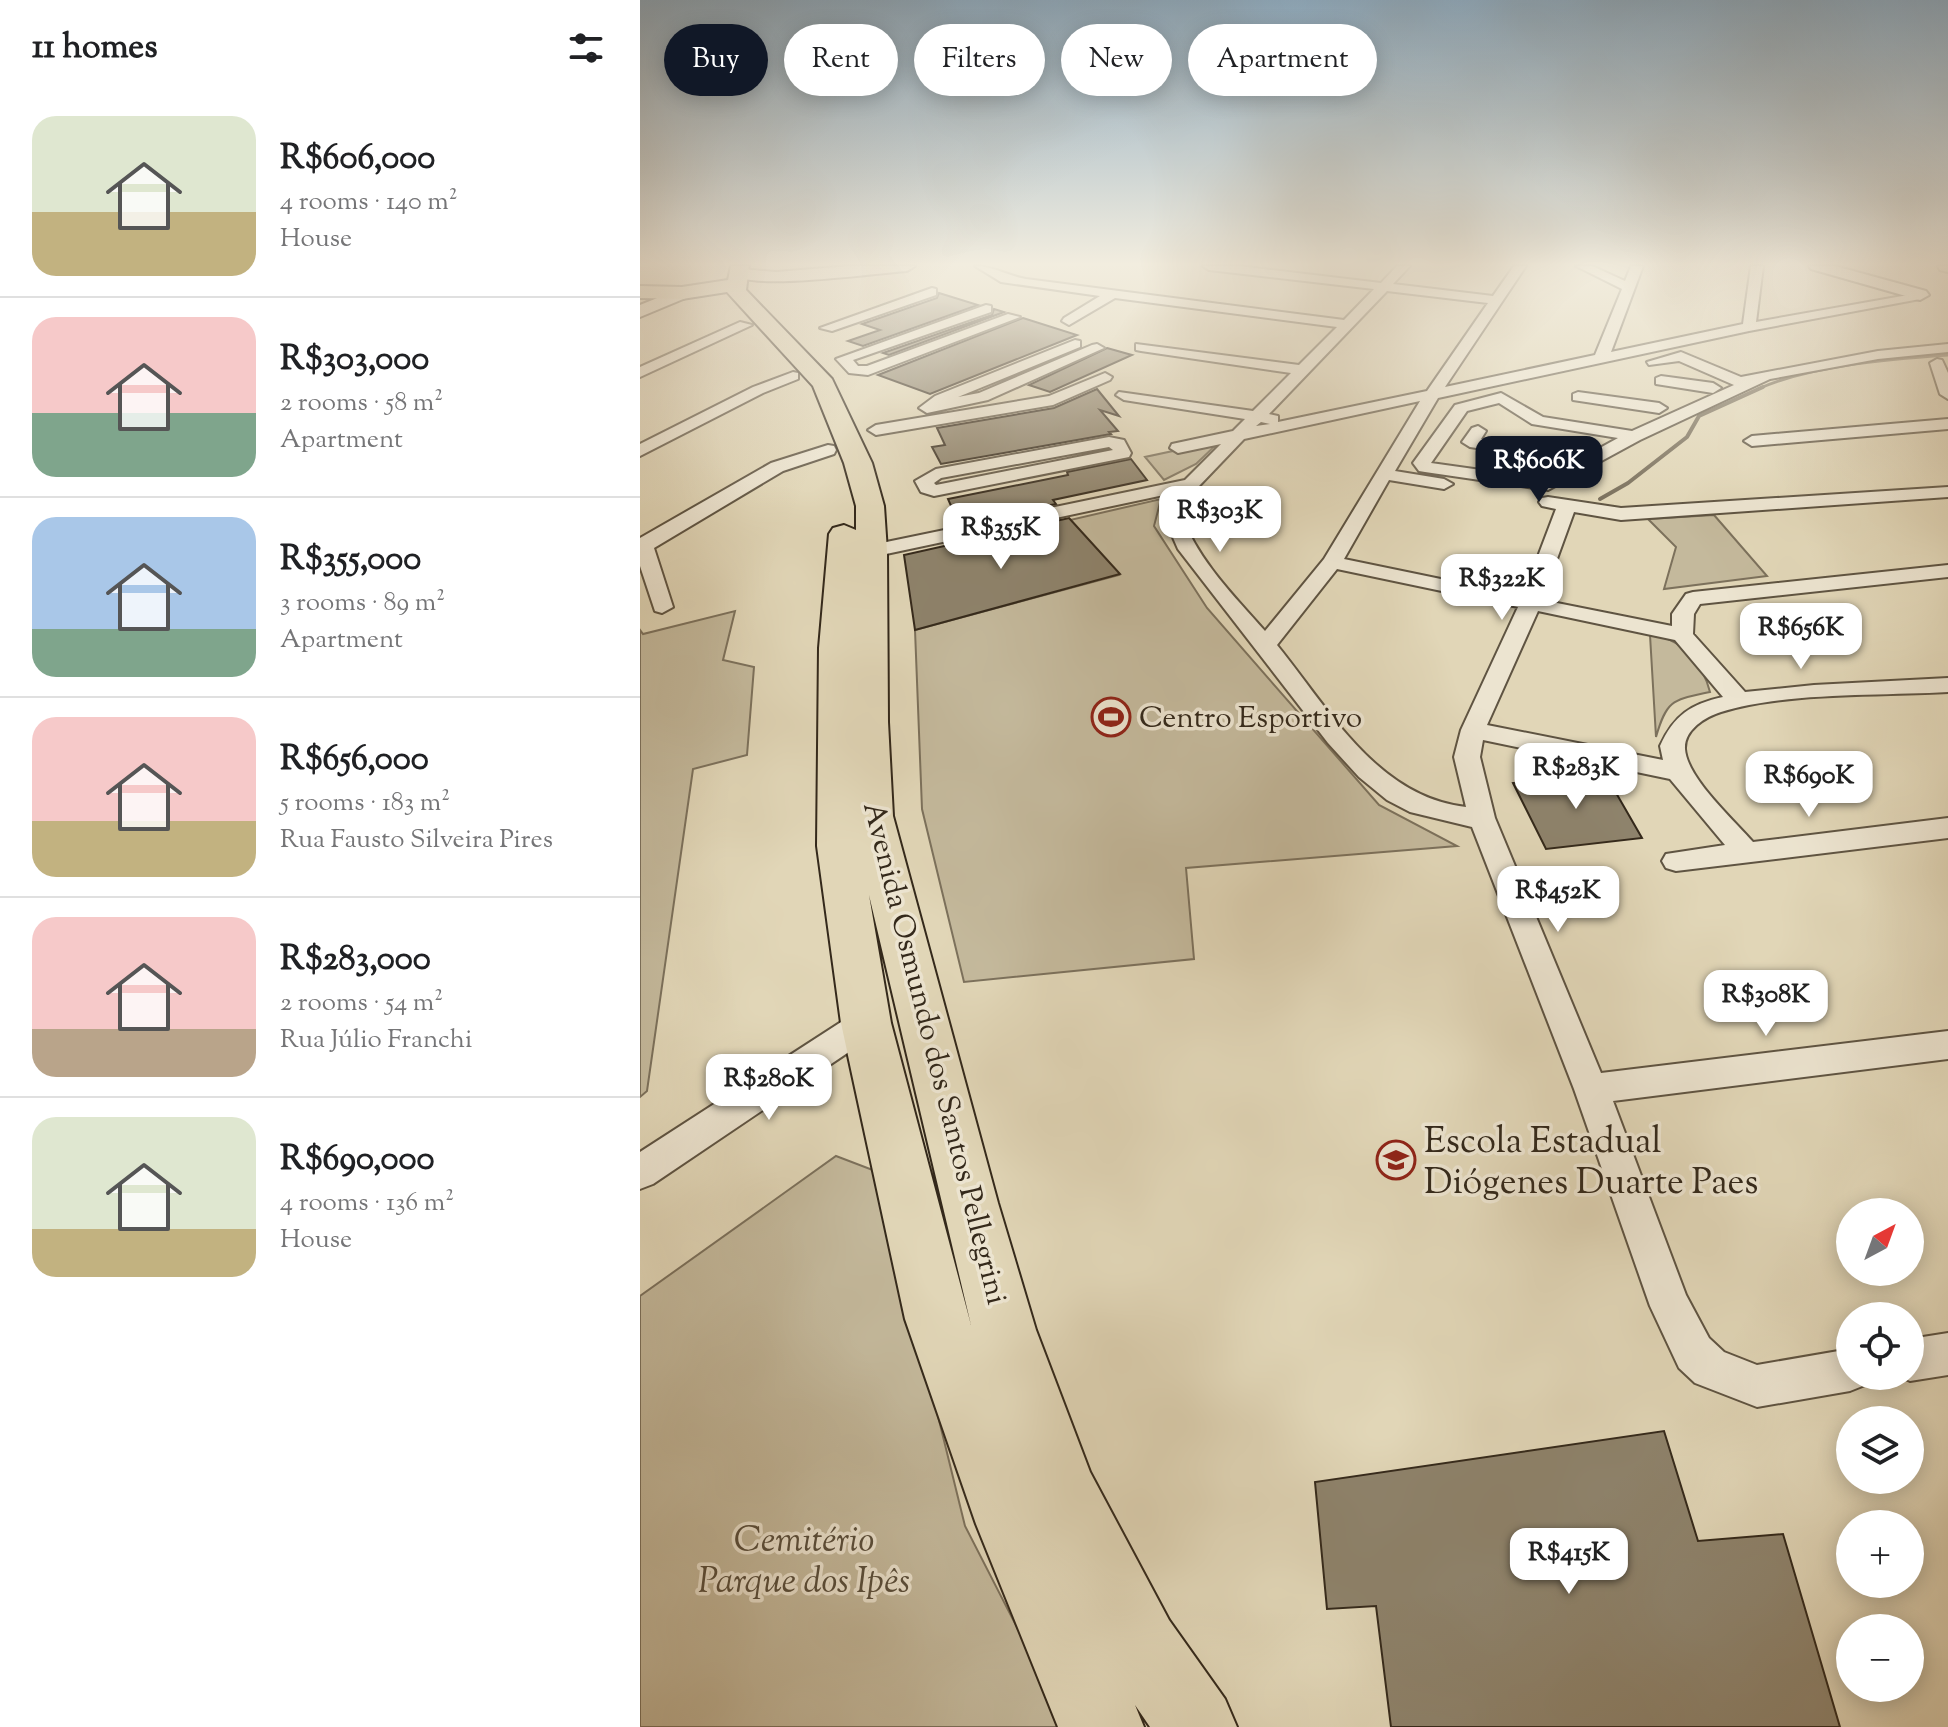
<!DOCTYPE html>
<html lang="en">
<head>
<meta charset="utf-8">
<style>
  body { margin:0; font-family:"Sorts Mill Goudy",serif; background:#f6f6f6; color:#202124; height:100vh; display:flex; flex-direction:column; font-size:30px; white-space:nowrap }
  * { box-sizing:border-box; margin:0 }
  p { font-size:26px; color:#757577 }
  .icon { flex:none; width:44px; height:44px; fill:none; stroke:currentColor; stroke-width:2; stroke-linecap:round; stroke-linejoin:round }
  .map { position:relative; flex:1; overflow:hidden }
  .sheet { display:flex; flex-direction:column; background:#fff; width:640px }
  .sheet>* { flex:none }
  .hud { position:absolute; left:24px; top:24px; width:760px; height:72px; display:flex; gap:16px }
  .needle { width:52px; rotate:41deg }
  .fabs { position:absolute; left:1196px; top:1198px; display:grid; gap:16px }
  .fabs a { display:grid; place-items:center; width:88px; height:88px; border-radius:50%; background:#fff; box-shadow:0 4px 20px #0003; font-size:40px }
  .price { position:absolute; translate:-50% -68px; padding:0 18px; border-radius:16px; background:#fff; color:#222; font-size:26px; line-height:52px; filter:drop-shadow(0 2px 4px #0008) }
  .price::after { content:''; position:absolute; left:50%; top:48px; width:24px; height:18px; margin-left:-12px; background:inherit; clip-path:polygon(0 0,100% 0,50% 100%) }
  .price.current { background:#111827; color:#fff }
  ul { padding:0; list-style:none }
  li { display:flex; align-items:center; gap:24px; height:200px; padding:0 32px }
  li+li { border-top:2px solid #e0e0e0 }
  li span { display:grid; place-items:center; flex:none; width:224px; height:160px; border-radius:24px; color:#555 }
  li>.icon { margin-inline-start:auto }
  span .icon { width:96px; height:96px; fill:#fffc; stroke-width:1 }
  li b { font-size:34px }
  h2 { display:flex; justify-content:space-between; align-items:center; height:96px; padding:0 32px; font-size:34px }
  .chip { padding:0 28px; border-radius:36px; background:#fff; box-shadow:0 4px 20px #0003; font-size:28px; line-height:72px }
  .chip.current { background:#111827; color:#fff }
  main { display:flex; flex:1; min-height:0 }
  .map>svg:first-child { display:block }
  .green { fill:#c4b99c; stroke:#7c715c; stroke-width:2 }
  .lines { fill:none; stroke-linecap:round; stroke-linejoin:round }
  .stream-far1 { stroke:#786d59; stroke-width:3 }
  .stream { stroke:#786d59; stroke-width:4 }
  .building { fill:#8e836c; stroke:#34291b; stroke-width:2 }
  .street-casing { stroke:#5f5442; stroke-width:4 }
  .secondary-casing { stroke:#34291b; stroke-width:4 }
  .primary-casing { stroke:#34291b; stroke-width:4 }
  .highway-casing { stroke:#34291b; stroke-width:4 }
  .street { fill:#ece4d0; fill-rule:evenodd }
  .secondary { fill:#ece4d0; fill-rule:evenodd }
  .primary { fill:#e1d6b7; fill-rule:evenodd }
  .highway { fill:#e1d6b7; fill-rule:evenodd }
  .labels { text-anchor:middle; stroke-width:7; stroke-linejoin:round; paint-order:stroke }
  .poi-label { font-size:30px; fill:#34291b; stroke:#ece4d0; text-anchor:start }
  .street-label { font-size:30px; fill:#34291b; stroke:#ece4d0 }
  .near-poi-label { font-size:36px; fill:#34291b; stroke:#ece4d0; text-anchor:start }
  .near-park-label { font-size:36px; font-style:italic; fill:#584d3b; stroke:#ece4d0 }
</style>
</head>
<body>
<main>
<section class="sheet">
<h2>11 homes<svg class="icon" aria-label="filters" viewBox="0 0 24 24"><path d="M4 7h16M4 17h16"/><circle cx="9" cy="7" r="2"/><circle cx="15" cy="17" r="2"/></svg></h2>
<ul>
<li><span style="background:linear-gradient(#dfe7d0 60%,#c2b280 0)"><svg class="icon" aria-label="home" viewBox="0 0 24 24"><path d="M3 11l9-7 9 7M6 9v11h12V9"/></svg></span><div><b>R$606,000</b><p>4 rooms · 140 m²</p><p>House</p></div></li>
<li><span style="background:linear-gradient(#f6c9c9 60%,#7fa58c 0)"><svg class="icon" aria-label="home" viewBox="0 0 24 24"><path d="M3 11l9-7 9 7M6 9v11h12V9"/></svg></span><div><b>R$303,000</b><p>2 rooms · 58 m²</p><p>Apartment</p></div></li>
<li><span style="background:linear-gradient(#a9c7e8 70%,#7fa58c 0)"><svg class="icon" aria-label="home" viewBox="0 0 24 24"><path d="M3 11l9-7 9 7M6 9v11h12V9"/></svg></span><div><b>R$355,000</b><p>3 rooms · 89 m²</p><p>Apartment</p></div></li>
<li><span style="background:linear-gradient(#f6c9c9 65%,#c2b280 0)"><svg class="icon" aria-label="home" viewBox="0 0 24 24"><path d="M3 11l9-7 9 7M6 9v11h12V9"/></svg></span><div><b>R$656,000</b><p>5 rooms · 183 m²</p><p>Rua Fausto Silveira Pires</p></div></li>
<li><span style="background:linear-gradient(#f6c9c9 70%,#b9a48a 0)"><svg class="icon" aria-label="home" viewBox="0 0 24 24"><path d="M3 11l9-7 9 7M6 9v11h12V9"/></svg></span><div><b>R$283,000</b><p>2 rooms · 54 m²</p><p>Rua Júlio Franchi</p></div></li>
<li><span style="background:linear-gradient(#dfe7d0 70%,#c2b280 0)"><svg class="icon" aria-label="home" viewBox="0 0 24 24"><path d="M3 11l9-7 9 7M6 9v11h12V9"/></svg></span><div><b>R$690,000</b><p>4 rooms · 136 m²</p><p>House</p></div></li>
</ul>
</section>
<div class="map">
<svg width="1308" height="1727" viewBox="0 0 1308 1727">
  <rect width="100%" height="100%" fill="#e1d6b7"/>
  <filter id="stains"><feTurbulence type="fractalNoise" baseFrequency=".0025" numOctaves="4"/><feColorMatrix values="0 0 0 0 .2 0 0 0 0 .09 0 0 0 0 .02 0 0 0 .5 -.17"/></filter>
  <radialGradient id="worn" r=".72"><stop offset=".6" stop-color="#630" stop-opacity="0"/><stop offset="1" stop-color="#630" stop-opacity=".3"/></radialGradient>
  <path class="green" d="M580 441 556 464 524 480 505 457Z
    M521 499 514 526 567 608 739 805 817 846 546 868 554 959 324 982 282 809 275 630 479 575 430 520Z
    M1074 515 1127 576 1024 589 1036 547 1008 519Z
    M95 611 83 660 114 667 107 755 53 769 7 1091 0 1097V630L3 634Z
    M1010 635C1041 637 1063 664 1070 692 1033 700 1027 699 1016 737Z
    M196 1156 238 1172 325 1526 428 1727H0V1296Z"/>
  <g class="lines">
    <path class="stream-far1" d="M1118 389C1171 365 1250 359 1308 355"/>
    <path class="stream" d="M960 499 988 483 1047 437 1059 416 1123 387"/>
  </g>
  <path class="building" d="M299 293 338 305 223 346 208 341 240 330 222 324 297 298Z
    M354 309 364 312 249 355 243 353 352 315Z
    M383 318 437 335 290 394 238 375Z
    M467 348 492 355 410 392 389 385Z
    M457 389 479 416 460 410 478 431 469 432 471 434 301 464 292 447 305 445 297 428 414 408Z
    M491 459 507 480 413 500 416 504 319 524 308 499 428 475 427 472Z
    M429 518 480 574 275 630 264 555Z
    M964 772 1002 838 906 849 873 783Z
    M1024 1431 1058 1541 1143 1534 1200 1727H751L736 1606 687 1609 675 1482Z"/>
  <g class="lines">
    <defs>
      <path id="street" d="M335 266C353 266 368 276 386 279L704 320 734 289 569 270 563 266H599L741 283 757 266H770L753 284 853 296 874 266H886L805 387 955 355 982 289 936 266H952L985 281 991 266H1003L971 352 1103 324 1111 266H1123L1116 322 1285 292 1286 295 1280 299 1109 331 798 398 755 471 804 479 813 484 804 489 749 480 704 559 883 596 916 509 902 506 899 502 902 498 908 497 981 508 1308 487V497L981 520 934 512 902 600 1032 626V614L1046 594 1053 592 1308 565V577L1060 604 1054 614 1053 634 1105 692 1174 685 1308 678V692C1241 696 1144 692 1081 712 1065 717 1044 730 1045 749 1047 778 1093 819 1113 842L1308 818V838L1036 871 1026 868 1022 861 1026 854 1085 845 1030 779 843 740 840 757 855 818 961 1073 1308 1031V1059L973 1101 1046 1295 1069 1338 1084 1352 1117 1365 1210 1349V1376H1228L1225 1385 1210 1391 1117 1407 1055 1383 1039 1368 1010 1306 934 1089 832 827 770 812 747 800 719 777 688 743 538 549 524 517 538 492 232 557 225 555 222 551 225 547 232 545 545 480 581 444 538 453 530 448 532 444 593 431 605 419 484 400 476 395 479 392 613 411 651 373 501 351 496 350V344L659 365 697 327 475 298 429 325 422 321 424 318 460 296 361 282ZM747 291 848 303 787 391 638 422V416L629 414ZM780 401 684 559 625 631C594 596 559 561 542 517L559 486 604 439ZM621 422 630 424 616 426ZM697 569 878 607 821 730 814 757 826 807C737 797 689 709 637 645ZM898 611 1035 640 1083 697C1051 704 1034 715 1020 746L1023 760 847 725Z
        M292 288 296 289V295L192 331 180 328Z
        M346 305 351 306V312L213 360 218 366H227L368 314 380 317 228 375 209 373 196 359Z
        M100 322 112 325 0 377V367Z
        M435 340 440 341V347L318 397 339 393 452 345 457 344 464 348 348 400 287 413 279 408 295 396Z
        M1308 344V352L1238 359 1130 379 1000 440 908 490 785 472 779 471 773 463 815 405 861 393 903 417 992 431 1094 385 1039 361 1009 365 1007 362 1041 352 1101 377 1238 351ZM859 403 892 424 978 438 949 454 841 439 846 431 838 426 832 428 822 442 830 447 935 463 905 479 791 463 827 411Z
        M1297 359 1302 360 1308 373V399L1300 394 1290 363Z
        M153 372 158 373V379L123 393 0 456V444L113 387Z
        M465 373 472 377 470 380 413 405 236 435 228 430 236 425 409 396Z
        M1021 376 1073 383 1081 388 1073 393 1016 384V378Z
        M938 392 1019 403 1027 408 1019 413 933 400V394Z
        M1308 419V429L1112 446 1104 441 1112 436Z
        M469 437 484 440 491 453 489 457 294 496 281 492 275 481 296 469ZM469 447 473 450 296 485 294 483 301 478Z
        M188 445 194 446 196 450 194 454 143 471 14 548 33 607 22 613 15 611 0 566V538L131 463Z
        M226 1009 237 1013 242 1023 237 1033 13 1184 0 1189V1152L215 1013Z
        M1308 1333V1375L1270 1381 1259 1376H1270V1339Z"/>
      <path id="secondary" d="M209 266H275L267 271C236 273 111 291 93 274L101 269 136 272Z
        M1169 266H1195L1286 291 1289 295 1280 300 1171 269Z
        M42 288 48 289 51 293 48 297 0 317V305Z"/>
      <path id="primary" d="M91 266H109L106 290 192 379 232 463 244 506 247 551 248 722 253 816 358 1203 396 1330 450 1472 529 1620 585 1699 597 1727H510L495 1705 504 1727H418L336 1524 265 1319 201 1023 177 846 179 648 189 534 193 528 204 525 216 530V506L204 463 173 386 87 292 42 299 0 298V286L42 287 88 280ZM229 895 331 1325 251 1023Z"/>
      <path id="highway" d="M1298 266H1308V272L1300 270Z"/>
    </defs>
    <use href="#street" class="street-casing"/>
    <use href="#secondary" class="secondary-casing"/>
    <use href="#primary" class="primary-casing"/>
    <use href="#highway" class="highway-casing"/>
    <use href="#street" class="street"/>
    <use href="#secondary" class="secondary"/>
    <use href="#primary" class="primary"/>
    <use href="#highway" class="highway"/>
  </g>
  <linearGradient id="sky" x2="0" y2="1"><stop stop-color="#8daabf"/><stop offset="0.52" stop-color="#f2eddf"/><stop offset="1" stop-color="#f2eddf" stop-opacity="0"/></linearGradient>
  <rect width="1308" height="508" fill="url(#sky)"/>
  <defs>
    <symbol id="stadium-ring" viewBox="-11 -11 22 22"><circle r="9.5" fill="#ece4d0" stroke="#8f2418" stroke-width="1.5"/><path d="M0-5a6.5 5 0 1 0 0 10a6.5 5 0 1 0 0-10ZM-3.5-1.8h7v3.6h-7Z" fill="#8f2418"/></symbol>
    <symbol id="school-ring" viewBox="-11 -11 22 22"><circle r="9.5" fill="#ece4d0" stroke="#8f2418" stroke-width="1.5"/><path d="M0-5L7-2L0 1L-7-2ZM-4 1L0 2.5L4 1V4Q0 6-4 4Z" fill="#8f2418"/></symbol>
  </defs>
  <g fill-rule="evenodd">
    <use href="#stadium-ring" x="449" y="695" width="44" height="44"/>
    <use href="#school-ring" x="734" y="1138" width="44" height="44"/>
  </g>
  <g class="labels">
    <g class="poi-label">
      <text x="499" y="727">Centro Esportivo</text>
    </g>
    <g class="street-label">
      <text transform="translate(296 1053) rotate(76)" y="10">Avenida Osmundo dos Santos Pellegrini</text>
    </g>
    <g class="near-poi-label">
      <text x="784" y="1152">Escola Estadual<tspan x="784" dy="41">Diógenes Duarte Paes</tspan></text>
    </g>
    <g class="near-park-label">
      <text x="164" y="1551">Cemitério<tspan x="164" dy="41">Parque dos Ipês</tspan></text>
    </g>
  </g>
  <rect width="100%" height="100%" filter="url(#stains)"/>
  <rect width="100%" height="100%" fill="url(#worn)"/>
</svg>
<div class="fabs">
<a><svg class="needle" viewBox="-14 -14 28 28"><path d="M0-13l5 13h-10z" fill="#e53935"/><path d="M0 13l5-13h-10z" fill="#757577"/></svg></a>
<a><svg class="icon" aria-label="locate" viewBox="0 0 24 24"><circle cx="12" cy="12" r="6"/><path d="M12 2v4M12 18v4M2 12h4M18 12h4"/></svg></a>
<a><svg class="icon" aria-label="layers" viewBox="0 0 24 24"><path d="M12 4l9 5-9 5-9-5zM3 14l9 5 9-5"/></svg></a>
<a>+</a>
<a>−</a>
</div>
<b class="price current" style="left:899px;top:504px">R$606K</b>
<b class="price" style="left:580px;top:554px">R$303K</b>
<b class="price" style="left:361px;top:571px">R$355K</b>
<b class="price" style="left:862px;top:622px">R$322K</b>
<b class="price" style="left:1161px;top:671px">R$656K</b>
<b class="price" style="left:936px;top:811px">R$283K</b>
<b class="price" style="left:1169px;top:819px">R$690K</b>
<b class="price" style="left:918px;top:934px">R$452K</b>
<b class="price" style="left:1126px;top:1038px">R$308K</b>
<b class="price" style="left:129px;top:1122px">R$280K</b>
<b class="price" style="left:929px;top:1596px">R$415K</b>
<div class="hud">
<a class="chip current">Buy</a>
<a class="chip">Rent</a>
<a class="chip">Filters</a>
<a class="chip">New</a>
<a class="chip">Apartment</a>
</div>
</div>
</main>
</body>
</html>
